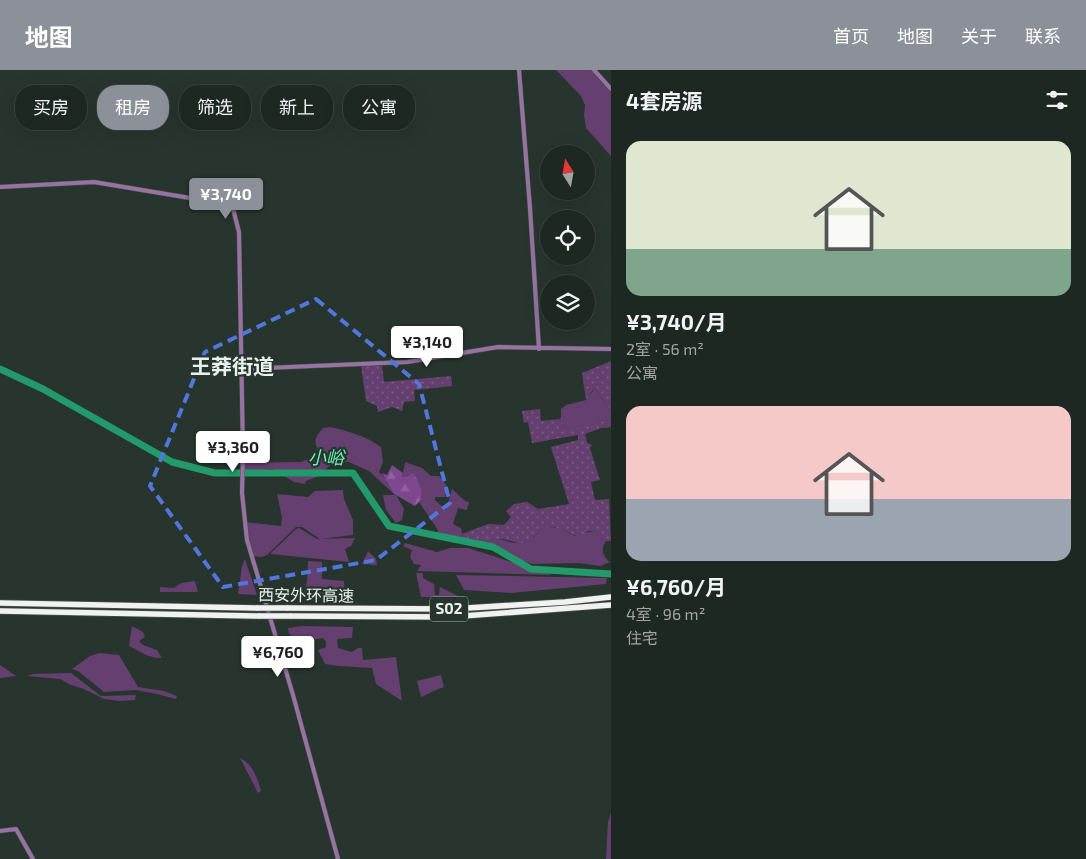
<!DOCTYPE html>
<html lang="zh">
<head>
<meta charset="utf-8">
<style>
  body { margin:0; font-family:"Exo 2","Noto Sans SC",sans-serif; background:#2b342f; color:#f1f3f6; height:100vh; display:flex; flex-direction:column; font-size:19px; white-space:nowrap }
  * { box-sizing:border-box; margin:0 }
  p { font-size:16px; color:#a1a6a5 }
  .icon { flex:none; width:28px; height:28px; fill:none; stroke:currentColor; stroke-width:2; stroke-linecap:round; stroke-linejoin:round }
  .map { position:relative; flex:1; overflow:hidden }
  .sheet { display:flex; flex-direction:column; background:#1e2822; width:475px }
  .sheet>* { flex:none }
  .top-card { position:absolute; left:15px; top:15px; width:475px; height:45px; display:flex; gap:10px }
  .needle { width:32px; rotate:349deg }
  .buttons { position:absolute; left:540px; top:75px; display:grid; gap:10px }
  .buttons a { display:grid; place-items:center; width:55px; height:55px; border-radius:50%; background:#1e2822; box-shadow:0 5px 20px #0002,0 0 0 1px #3c4440; font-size:25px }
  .price { position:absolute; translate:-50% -42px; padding:0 11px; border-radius:5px; background:#fff; color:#222; font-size:16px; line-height:32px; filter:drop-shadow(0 1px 2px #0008) }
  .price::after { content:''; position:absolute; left:50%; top:30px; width:15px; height:11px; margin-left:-8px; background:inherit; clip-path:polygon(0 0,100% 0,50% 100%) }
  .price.on { background:#8c9099; color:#fff }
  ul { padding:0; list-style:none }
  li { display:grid; align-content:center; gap:10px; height:265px; padding:0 15px }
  li span { display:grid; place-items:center; height:155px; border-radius:15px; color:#555 }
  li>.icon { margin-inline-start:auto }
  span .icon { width:90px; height:90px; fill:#fffc; stroke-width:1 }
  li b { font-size:21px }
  h2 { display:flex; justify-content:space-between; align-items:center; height:60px; padding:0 15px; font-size:21px }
  .pill { padding:0 18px; border-radius:20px; background:#1e2822; box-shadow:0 5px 20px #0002,0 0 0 1px #3c4440; font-size:18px; line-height:45px }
  .pill.on { background:#8c9099; color:#fff }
  header { display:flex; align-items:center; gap:30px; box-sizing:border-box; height:70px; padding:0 25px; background:#8c9099; color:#fff }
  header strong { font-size:24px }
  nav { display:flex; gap:28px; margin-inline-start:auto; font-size:18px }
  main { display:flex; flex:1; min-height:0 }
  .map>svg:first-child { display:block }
  .grass { fill:#653f6f }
  .forest { fill:url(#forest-firs) }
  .park { fill:url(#park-dots) }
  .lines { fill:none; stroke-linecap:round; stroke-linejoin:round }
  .river { stroke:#229a6b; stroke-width:7 }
  .minor-casing { stroke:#47534c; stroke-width:5 }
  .highway-casing { stroke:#47534c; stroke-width:7 }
  .minor { stroke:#9772a2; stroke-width:4 }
  .highway { stroke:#f1f1f1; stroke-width:5.5 }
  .highway-bridge-casing { stroke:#47534c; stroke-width:7; stroke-linecap:butt }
  .highway-bridge { stroke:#f1f1f1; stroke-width:5.5 }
  .marked { fill:none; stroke:#5077dd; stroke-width:4; stroke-dasharray:10 6; stroke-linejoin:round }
  .labels { text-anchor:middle; stroke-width:4.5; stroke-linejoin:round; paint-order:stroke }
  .shield { fill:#28352e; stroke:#aeb9b3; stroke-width:1 }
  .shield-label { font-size:15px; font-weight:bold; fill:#e8f1ec }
  .street-label { font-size:16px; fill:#e8f1ec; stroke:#28352e }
  .water-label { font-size:18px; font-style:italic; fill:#64f5b5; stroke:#28352e }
  .district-label { font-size:21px; font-weight:bold; fill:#e8f1ec; stroke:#28352e }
</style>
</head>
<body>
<header>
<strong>地图</strong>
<nav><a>首页</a><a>地图</a><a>关于</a><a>联系</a></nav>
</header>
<main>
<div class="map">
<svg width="611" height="789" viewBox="0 0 611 789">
  <defs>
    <pattern id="forest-firs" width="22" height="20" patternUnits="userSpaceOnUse" patternTransform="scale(1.25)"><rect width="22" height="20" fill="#7f478f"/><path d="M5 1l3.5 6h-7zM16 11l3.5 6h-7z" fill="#91629f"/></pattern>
    <pattern id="park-dots" width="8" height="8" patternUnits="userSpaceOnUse" patternTransform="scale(1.25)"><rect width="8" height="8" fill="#653f6f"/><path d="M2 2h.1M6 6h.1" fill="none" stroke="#7b5b84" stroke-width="1.8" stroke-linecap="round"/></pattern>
  </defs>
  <rect width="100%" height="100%" fill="#28352e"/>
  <path class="grass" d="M556 0H591L611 22V86L586 58 584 45 585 35 581 26Z
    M595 318 611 342V348L567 362 560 349 561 347V339L566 335 586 330Z
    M330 357C348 361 366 366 381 377L383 392 379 402C386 407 390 416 394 424L369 401 349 392H333L319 406 306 411 305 414 294 412 273 399 245 402 244 393 301 392 320 385C314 371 313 370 323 358Z
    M405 392 422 398 431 406H439L447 416 445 427H435V430L446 440 452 419 465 431 469 432 467 440 458 438 453 454 461 458 462 464 460 470 445 468H436L438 460 419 432 421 424 409 406 402 408Z
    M343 420 344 429 353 450V465L320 469 302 457H296L267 485 261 487 252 486 245 452 281 456 282 448 277 424 308 427 315 421Z
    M383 425H396L404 439 402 450 396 453 386 440Z
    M548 457 560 458 575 466 593 461 606 471C600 480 603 486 610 492L600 496 579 493 532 494 477 474 499 469 514 473 534 467 542 459Z
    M299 458 317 469 355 468 351 476 345 479 349 492 270 484 296 459Z
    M405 473 437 482 450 478H468L552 505 417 501 421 495 414 494 410 487 412 480 403 476Z
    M368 481 376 489 377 495 362 494Z
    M245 489 257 525 238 524 242 496Z
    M308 491 322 492V509L344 511 345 527 303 526 307 511Z
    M416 503H423V508L434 514 435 525H439L440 517 460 527H421Z
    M456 505 607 508 606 514 511 523 464 520Z
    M195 511 198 522H160V517L174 518 181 513Z
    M132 556 143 562 145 567 139 571 143 575 157 580 162 588C149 589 140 581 129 576Z
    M302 556 353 557 352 568 337 569 338 578 352 582 358 578H362L363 590 396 587 402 631 376 614 372 598 338 596 325 594 318 580 326 577V572L323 568 295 573 289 563 288 558Z
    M100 583 119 585 138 617 164 621 177 626 176 629 157 624 136 620 104 622 78 601 72 599 90 586Z
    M0 595 16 606 0 608Z
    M71 603 101 626 136 625 135 630 120 631 104 629 84 619 71 615 60 609 27 606 33 604Z
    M441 605 444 617 436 620 421 627 417 611Z
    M240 688C252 693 258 709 261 721L258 723Z
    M611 743V789H606L608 752Z"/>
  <path class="forest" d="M392 395 403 403 402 407 409 406 413 403C420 413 427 427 415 436L394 424 382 403 387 405Z"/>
  <path class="park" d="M611 291V342L595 318 592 321 586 330 582 303Z
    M361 296H382L384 312 451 306 452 316 414 320 415 331 404 332 402 341 392 337 378 342 377 336 366 331Z
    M540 339 541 351 560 349 567 361 611 348V357L601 358 585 364 587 373 592 375 590 378 600 410 591 412 595 430 609 429 611 471H606L593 461H588C581 470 576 466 568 462 563 459 556 457 550 457 540 457 536 467 528 471 518 475 511 470 501 469 492 469 484 474 475 474 470 474 465 471 460 470L462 464 488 454 504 455 511 447 506 441 514 434 527 432 538 439 569 434 551 377 578 370V365L532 373 528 352 524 353 522 341Z"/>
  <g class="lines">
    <path class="river" d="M0 299 43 319 172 392 215 403H353L389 456 493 477 531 499 611 504"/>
    <defs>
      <path id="minor" d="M519 0 530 138 539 279
        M594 0 611 19
        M0 117 94 112 232 135 239 162 243 383 242 423 247 470 293 625 338 789
        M242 299 407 292 498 277 611 279
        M0 761 16 759 33 789"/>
      <path id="highway" d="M0 533 258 538
        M287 538 451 539 565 532 611 527
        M0 541 260 546
        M290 546 449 547 611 535"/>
    </defs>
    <use href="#minor" class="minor-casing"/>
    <use href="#highway" class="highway-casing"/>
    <use href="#minor" class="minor"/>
    <use href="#highway" class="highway"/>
    <defs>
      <path id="highway-bridge" d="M258 538H287
        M260 546H290"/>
    </defs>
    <use href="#highway-bridge" class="highway-bridge-casing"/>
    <use href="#highway-bridge" class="highway-bridge"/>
  </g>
  <path class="marked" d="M316 229 419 314 450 433 376 490 223 517 150 416 205 282Z"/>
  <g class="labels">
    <rect class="shield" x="430" y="526.5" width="38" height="25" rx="4"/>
    <g class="shield-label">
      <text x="449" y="544">S02</text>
    </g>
    <g class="street-label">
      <text transform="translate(306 525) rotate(1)" y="6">西安外环高速</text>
    </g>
    <g class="water-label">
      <text x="326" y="394">小峪</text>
    </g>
    <g class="district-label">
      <text x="232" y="304">王莽街道</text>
    </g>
  </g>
</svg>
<div class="buttons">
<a><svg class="needle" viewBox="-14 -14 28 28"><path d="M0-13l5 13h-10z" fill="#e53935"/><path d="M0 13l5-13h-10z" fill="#a1a6a5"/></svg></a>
<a><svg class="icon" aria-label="locate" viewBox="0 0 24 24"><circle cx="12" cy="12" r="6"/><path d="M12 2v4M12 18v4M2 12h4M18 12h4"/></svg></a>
<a><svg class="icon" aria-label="layers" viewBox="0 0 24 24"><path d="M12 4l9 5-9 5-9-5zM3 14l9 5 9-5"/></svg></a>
</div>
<b class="price on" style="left:226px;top:150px">¥3,740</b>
<b class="price" style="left:427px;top:298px">¥3,140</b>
<b class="price" style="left:233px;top:403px">¥3,360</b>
<b class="price" style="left:278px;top:608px">¥6,760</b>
<div class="top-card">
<a class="pill">买房</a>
<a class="pill on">租房</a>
<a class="pill">筛选</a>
<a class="pill">新上</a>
<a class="pill">公寓</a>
</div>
</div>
<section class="sheet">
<h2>4套房源<svg class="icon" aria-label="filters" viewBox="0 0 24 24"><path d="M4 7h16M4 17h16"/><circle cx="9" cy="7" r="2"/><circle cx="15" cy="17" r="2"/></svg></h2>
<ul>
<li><span style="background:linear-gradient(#dfe7d0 70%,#7fa58c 0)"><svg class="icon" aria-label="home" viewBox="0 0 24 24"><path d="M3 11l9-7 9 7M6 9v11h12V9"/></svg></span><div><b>¥3,740/月</b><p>2室 · 56 m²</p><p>公寓</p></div></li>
<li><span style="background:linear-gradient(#f6c9c9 60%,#9aa5b1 0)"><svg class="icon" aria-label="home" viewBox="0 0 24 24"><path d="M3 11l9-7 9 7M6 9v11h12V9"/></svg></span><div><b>¥6,760/月</b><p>4室 · 96 m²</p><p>住宅</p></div></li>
</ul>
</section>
</main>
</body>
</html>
